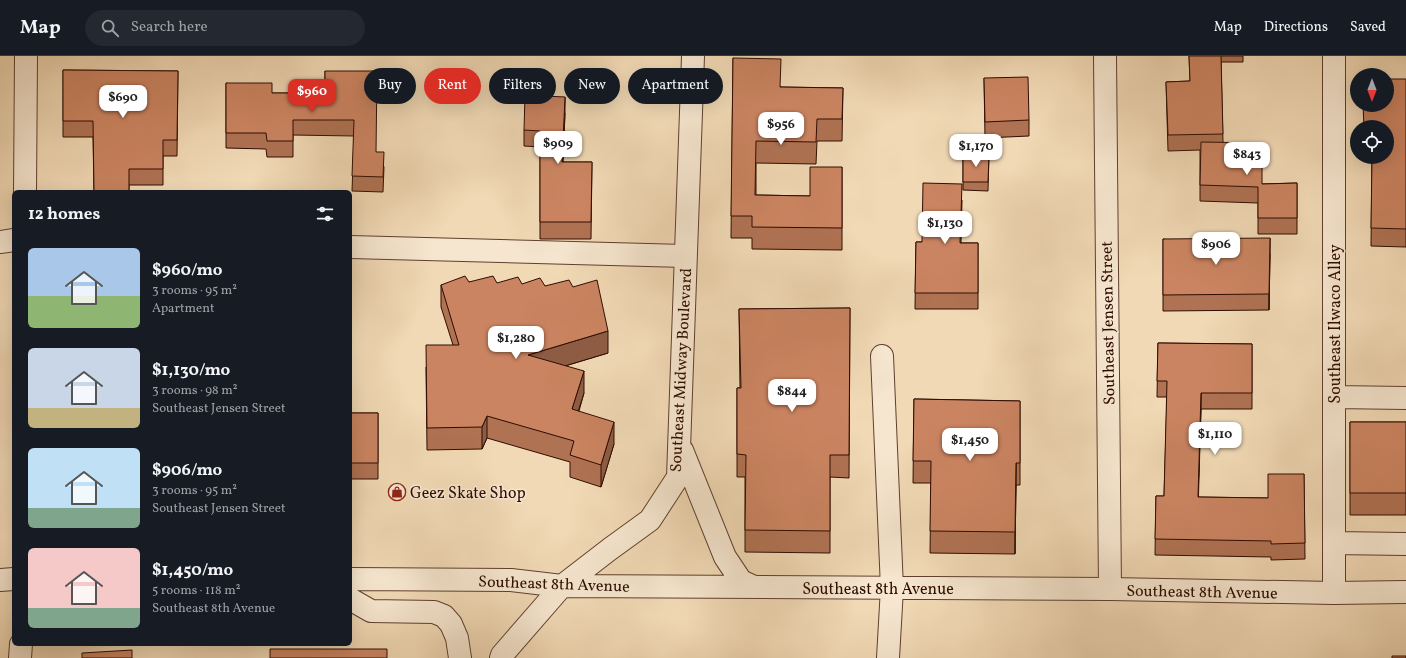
<!DOCTYPE html>
<html lang="en">
<head>
<meta charset="utf-8">
<style>
  body { margin:0; font-family:Vollkorn,serif; background:#242831; color:#f1f3f6; height:100vh; display:flex; flex-direction:column; font-size:15px; white-space:nowrap }
  * { box-sizing:border-box; margin:0 }
  p { font-size:13px; color:#9ea1a6 }
  .icon { flex:none; width:22px; height:22px; fill:none; stroke:currentColor; stroke-width:2; stroke-linecap:round; stroke-linejoin:round }
  .map { position:relative; flex:1; overflow:hidden }
  .side { position:absolute; left:12px; top:134px; width:340px; height:456px; display:flex; flex-direction:column; background:#171b24; border-radius:6px; box-shadow:0 4px 16px #0002 }
  .side>* { flex:none }
  .banner { position:absolute; left:364px; top:12px; width:380px; height:36px; display:flex; gap:8px }
  .needle { width:26px; rotate:180deg }
  .buttons { position:absolute; left:1350px; top:12px; display:grid; gap:8px }
  .buttons a { display:grid; place-items:center; width:44px; height:44px; border-radius:50%; background:#171b24; box-shadow:0 4px 16px #0002; font-size:20px }
  .price { position:absolute; translate:-50% -34px; padding:0 9px; border-radius:8px; background:#fff; color:#222; font-size:13px; line-height:26px; filter:drop-shadow(0 1px 2px #0008) }
  .price::after { content:''; position:absolute; left:50%; top:24px; width:12px; height:9px; margin-left:-6px; background:inherit; clip-path:polygon(0 0,100% 0,50% 100%) }
  .price.current { background:#d93025; color:#fff }
  ul { padding:0; list-style:none }
  li { display:flex; align-items:center; gap:12px; height:100px; padding:0 16px }
  li span { display:grid; place-items:center; flex:none; width:112px; height:80px; border-radius:6px; color:#555 }
  li>.icon { margin-inline-start:auto }
  span .icon { width:48px; height:48px; fill:#fffc; stroke-width:1 }
  li b { font-size:17px }
  h2 { display:flex; justify-content:space-between; align-items:center; height:48px; padding:0 16px; font-size:17px }
  .tag { padding:0 14px; border-radius:18px; background:#171b24; box-shadow:0 4px 16px #0002; font-size:14px; line-height:36px }
  .tag.current { background:#d93025; color:#fff }
  header { display:flex; align-items:center; gap:24px; box-sizing:border-box; height:56px; padding:0 20px; background:#171b24; border-bottom:1px solid #363941 }
  header strong { font-size:19px }
  nav { display:flex; gap:22px; margin-inline-start:auto; font-size:14px }
  .search { width:280px; height:36px; background:#242831; display:flex; align-items:center; gap:10px; box-sizing:border-box; padding:0 14px; border-radius:22px; color:#9ea1a6; font-size:15px }
  .map>svg:first-child { display:block }
  .lines { fill:none; stroke-linecap:round; stroke-linejoin:round }
  .minor-casing { stroke:#5f3f2f; stroke-width:24 }
  .minor { stroke:#f6e6cf; stroke-width:22 }
  .wall { fill:#af7253; stroke:#2e0c02 }
  .shaded-wall { fill:#8e5c44; stroke:#2e0c02 }
  .building { fill:#cb8461; stroke:#2e0c02 }
  .labels { text-anchor:middle; stroke-width:3; stroke-linejoin:round; paint-order:stroke }
  .street-label { font-size:16px; fill:#2e0c02; stroke:#f6e6cf }
  .poi-label { font-size:16px; fill:#2e0c02; stroke:#f6e6cf; text-anchor:start }
</style>
</head>
<body>
<header>
<strong>Map</strong>
<div class="search"><svg class="icon" aria-label="search" viewBox="0 0 24 24"><circle cx="10" cy="10" r="6"/><path d="M15 15l6 6"/></svg>Search here</div>
<nav><a>Map</a><a>Directions</a><a>Saved</a></nav>
</header>
<div class="map">
<svg width="1406" height="602" viewBox="0 0 1406 602">
  <rect width="100%" height="100%" fill="#f1d9b5"/>
  <filter id="stains"><feTurbulence type="fractalNoise" baseFrequency=".005" numOctaves="4"/><feColorMatrix values="0 0 0 0 .2 0 0 0 0 .09 0 0 0 0 .02 0 0 0 .5 -.17"/></filter>
  <radialGradient id="worn" r=".72"><stop offset=".6" stop-color="#630" stop-opacity="0"/><stop offset="1" stop-color="#630" stop-opacity=".3"/></radialGradient>
  <g class="lines">
    <defs>
      <path id="minor" d="M1105 0 1110 533
        M25 136 26 0
        M0 186 14 184
        M350 191 685 200
        M882 300 892 532 888 602
        M1334 341 1406 342
        M682 394 725 501 741 525 754 531
        M1334 487 1406 488
        M350 523 511 524 562 530 1110 533 1334 537 1406 536
        M0 524 14 523
        M1334 537V0
        M350 543 371 555 434 556 444 560 451 568 457 582 460 602
        M20 602 21 588
        M501 602 502 599 562 530 610 493 650 464 678 421 693 0"/>
    </defs>
    <use href="#minor" class="minor-casing"/>
    <use href="#minor" class="minor"/>
  </g>
  <path class="wall" d="M1189 0H1243V6H1221L1223 86 1262 128 1297 127V178H1258V147L1200 145V94L1168 95 1166 26 1190 25Z
    M733 2 781 31 843 32 842 85H817L816 108 756 107V139L810 140 842 111V194L752 193V182H731Z
    M63 14 178 15 177 100H163V129H129V136H94L93 81H63Z
    M325 15 376 96 384 111 383 136 352 135 354 80 293 79V101H267L266 93 226 92V27L272 37H325Z
    M984 22 1029 64V80L985 82Z
    M1406 23V191L1371 190 1372 101Z
    M565 57 563 106H592L591 183H540V91L524 90V74Z
    M963 99H989L988 135 963 134Z
    M962 144 961 187H978V253H915L916 186H922Z
    M1163 183 1270 198 1269 254 1163 255Z
    M469 226 545 230 608 297 565 310 584 337 579 355 614 388 601 431 570 421V406L487 382 482 393 427 394 426 311 453 289 441 251V229Z
    M850 252 849 422 830 421V497L745 496V421H737V332H740L739 253Z
    M1158 287 1252 288V353H1201L1198 441 1268 442 1304 418 1305 503 1271 504V501L1155 499 1156 440H1164L1167 341H1157Z
    M914 343 1020 345V429H1016L1015 498 930 497 931 427H913Z
    M350 357H378V423H350Z
    M1350 366H1406V459H1350Z"/>
  <path class="shaded-wall" d="M565 41V57L562 122V106Z
    M1270 182V198L1269 254V238Z
    M608 275V297L528 321V299Z
    M584 315V337L572 375V353Z
    M1201 337V353L1198 457V441Z
    M487 360V382L482 393V371Z
    M614 366V388L601 431V409Z
    M1016 407V429L1015 498V476Z"/>
  <path class="building" d="M1189 0H1221L1223 78 1168 79 1166 26 1190 25Z
    M733 2 781 3 780 31 843 32 842 63H817L816 86 756 85 755 139 810 140V111H842V172L752 171V160H731Z
    M63 14 178 15 177 84H163V113H129V136H94L93 65H63Z
    M325 15H377L376 96H384L383 121 352 120 354 64H293V85H267L266 77H226V27H272V37H325Z
    M1028 21 1029 64 985 66 984 22Z
    M1387 23H1406V173L1371 172 1372 101H1387V71H1364L1363 49H1387Z
    M525 39 565 41 562 106H592L591 166H540V75L524 74Z
    M1201 86 1262 87V128L1297 127V162H1258V131L1200 129Z
    M963 99H989L988 126H963Z
    M923 127 962 128 960 187H978V237H915L916 186H922Z
    M1270 182 1269 238 1163 239V183Z
    M465 220 469 226 493 220 497 227 518 221 522 228 540 222 545 230 569 224 573 231 597 224 608 275 528 299 584 315 572 353 614 366 601 409 570 399 574 385 487 360 482 371 427 372 426 289H459L441 229Z
    M850 252 849 399H830V475L745 474 746 399 737 398V332H741L739 253Z
    M1158 287 1252 288V337H1201L1198 441 1268 442V418H1304L1305 487 1271 488V485L1155 483 1156 440H1164L1167 325H1157Z
    M914 343 1020 345V407H1016L1015 476 930 475 931 405H913Z
    M350 357H378V407H350Z
    M1350 366H1406V437H1350Z
    M270 593H387V602H270Z
    M132 594V602H82V597Z
    M1392 600H1406V602H1392Z"/>
  <defs>
    <symbol id="shop-ring" viewBox="-11 -11 22 22"><circle r="9.5" fill="#f6e6cf" stroke="#8f2418" stroke-width="1.5"/><path d="M-5-2.5h2.3a2.7 3.5 0 0 1 5.4 0H5L5.5 6h-11ZM-1.5-2.5h3a1.5 2.3 0 0 0-3 0Z" fill="#8f2418"/></symbol>
  </defs>
  <g fill-rule="evenodd">
    <use href="#shop-ring" x="387" y="426" width="20" height="20"/>
  </g>
  <g class="labels">
    <g class="street-label">
      <text transform="translate(1107 267) rotate(-91)" y="6">Southeast Jensen Street</text>
      <text transform="translate(1334 268) rotate(-90)" y="6">Southeast Ilwaco Alley</text>
      <text transform="translate(680 314) rotate(-87)" y="6">Southeast Midway Boulevard</text>
      <text transform="translate(554 527) rotate(2)" y="6">Southeast 8th Avenue</text>
      <text x="878" y="538">Southeast 8th Avenue</text>
      <text transform="translate(1202 535) rotate(1)" y="6">Southeast 8th Avenue</text>
    </g>
    <g class="poi-label">
      <text x="410" y="442">Geez Skate Shop</text>
    </g>
  </g>
  <rect width="100%" height="100%" filter="url(#stains)"/>
  <rect width="100%" height="100%" fill="url(#worn)"/>
</svg>
<div class="buttons">
<a><svg class="needle" viewBox="-14 -14 28 28"><path d="M0-13l5 13h-10z" fill="#e53935"/><path d="M0 13l5-13h-10z" fill="#9ea1a6"/></svg></a>
<a><svg class="icon" aria-label="locate" viewBox="0 0 24 24"><circle cx="12" cy="12" r="6"/><path d="M12 2v4M12 18v4M2 12h4M18 12h4"/></svg></a>
</div>
<b class="price current" style="left:312px;top:57px">$960</b>
<b class="price" style="left:123px;top:63px">$690</b>
<b class="price" style="left:781px;top:90px">$956</b>
<b class="price" style="left:558px;top:109px">$909</b>
<b class="price" style="left:976px;top:112px">$1,170</b>
<b class="price" style="left:1247px;top:120px">$843</b>
<b class="price" style="left:945px;top:189px">$1,130</b>
<b class="price" style="left:1216px;top:210px">$906</b>
<b class="price" style="left:516px;top:304px">$1,280</b>
<b class="price" style="left:792px;top:357px">$844</b>
<b class="price" style="left:1215px;top:400px">$1,110</b>
<b class="price" style="left:970px;top:406px">$1,450</b>
<div class="banner">
<a class="tag">Buy</a>
<a class="tag current">Rent</a>
<a class="tag">Filters</a>
<a class="tag">New</a>
<a class="tag">Apartment</a>
</div>
<section class="side">
<h2>12 homes<svg class="icon" aria-label="filters" viewBox="0 0 24 24"><path d="M4 7h16M4 17h16"/><circle cx="9" cy="7" r="2"/><circle cx="15" cy="17" r="2"/></svg></h2>
<ul>
<li><span style="background:linear-gradient(#a9c7e8 60%,#8fb573 0)"><svg class="icon" aria-label="home" viewBox="0 0 24 24"><path d="M3 11l9-7 9 7M6 9v11h12V9"/></svg></span><div><b>$960/mo</b><p>3 rooms · 95 m²</p><p>Apartment</p></div></li>
<li><span style="background:linear-gradient(#c9d6e8 75%,#c2b280 0)"><svg class="icon" aria-label="home" viewBox="0 0 24 24"><path d="M3 11l9-7 9 7M6 9v11h12V9"/></svg></span><div><b>$1,130/mo</b><p>3 rooms · 98 m²</p><p>Southeast Jensen Street</p></div></li>
<li><span style="background:linear-gradient(#bfe0f5 75%,#7fa58c 0)"><svg class="icon" aria-label="home" viewBox="0 0 24 24"><path d="M3 11l9-7 9 7M6 9v11h12V9"/></svg></span><div><b>$906/mo</b><p>3 rooms · 95 m²</p><p>Southeast Jensen Street</p></div></li>
<li><span style="background:linear-gradient(#f6c9c9 75%,#7fa58c 0)"><svg class="icon" aria-label="home" viewBox="0 0 24 24"><path d="M3 11l9-7 9 7M6 9v11h12V9"/></svg></span><div><b>$1,450/mo</b><p>5 rooms · 118 m²</p><p>Southeast 8th Avenue</p></div></li>
</ul>
</section>
</div>
</body>
</html>
